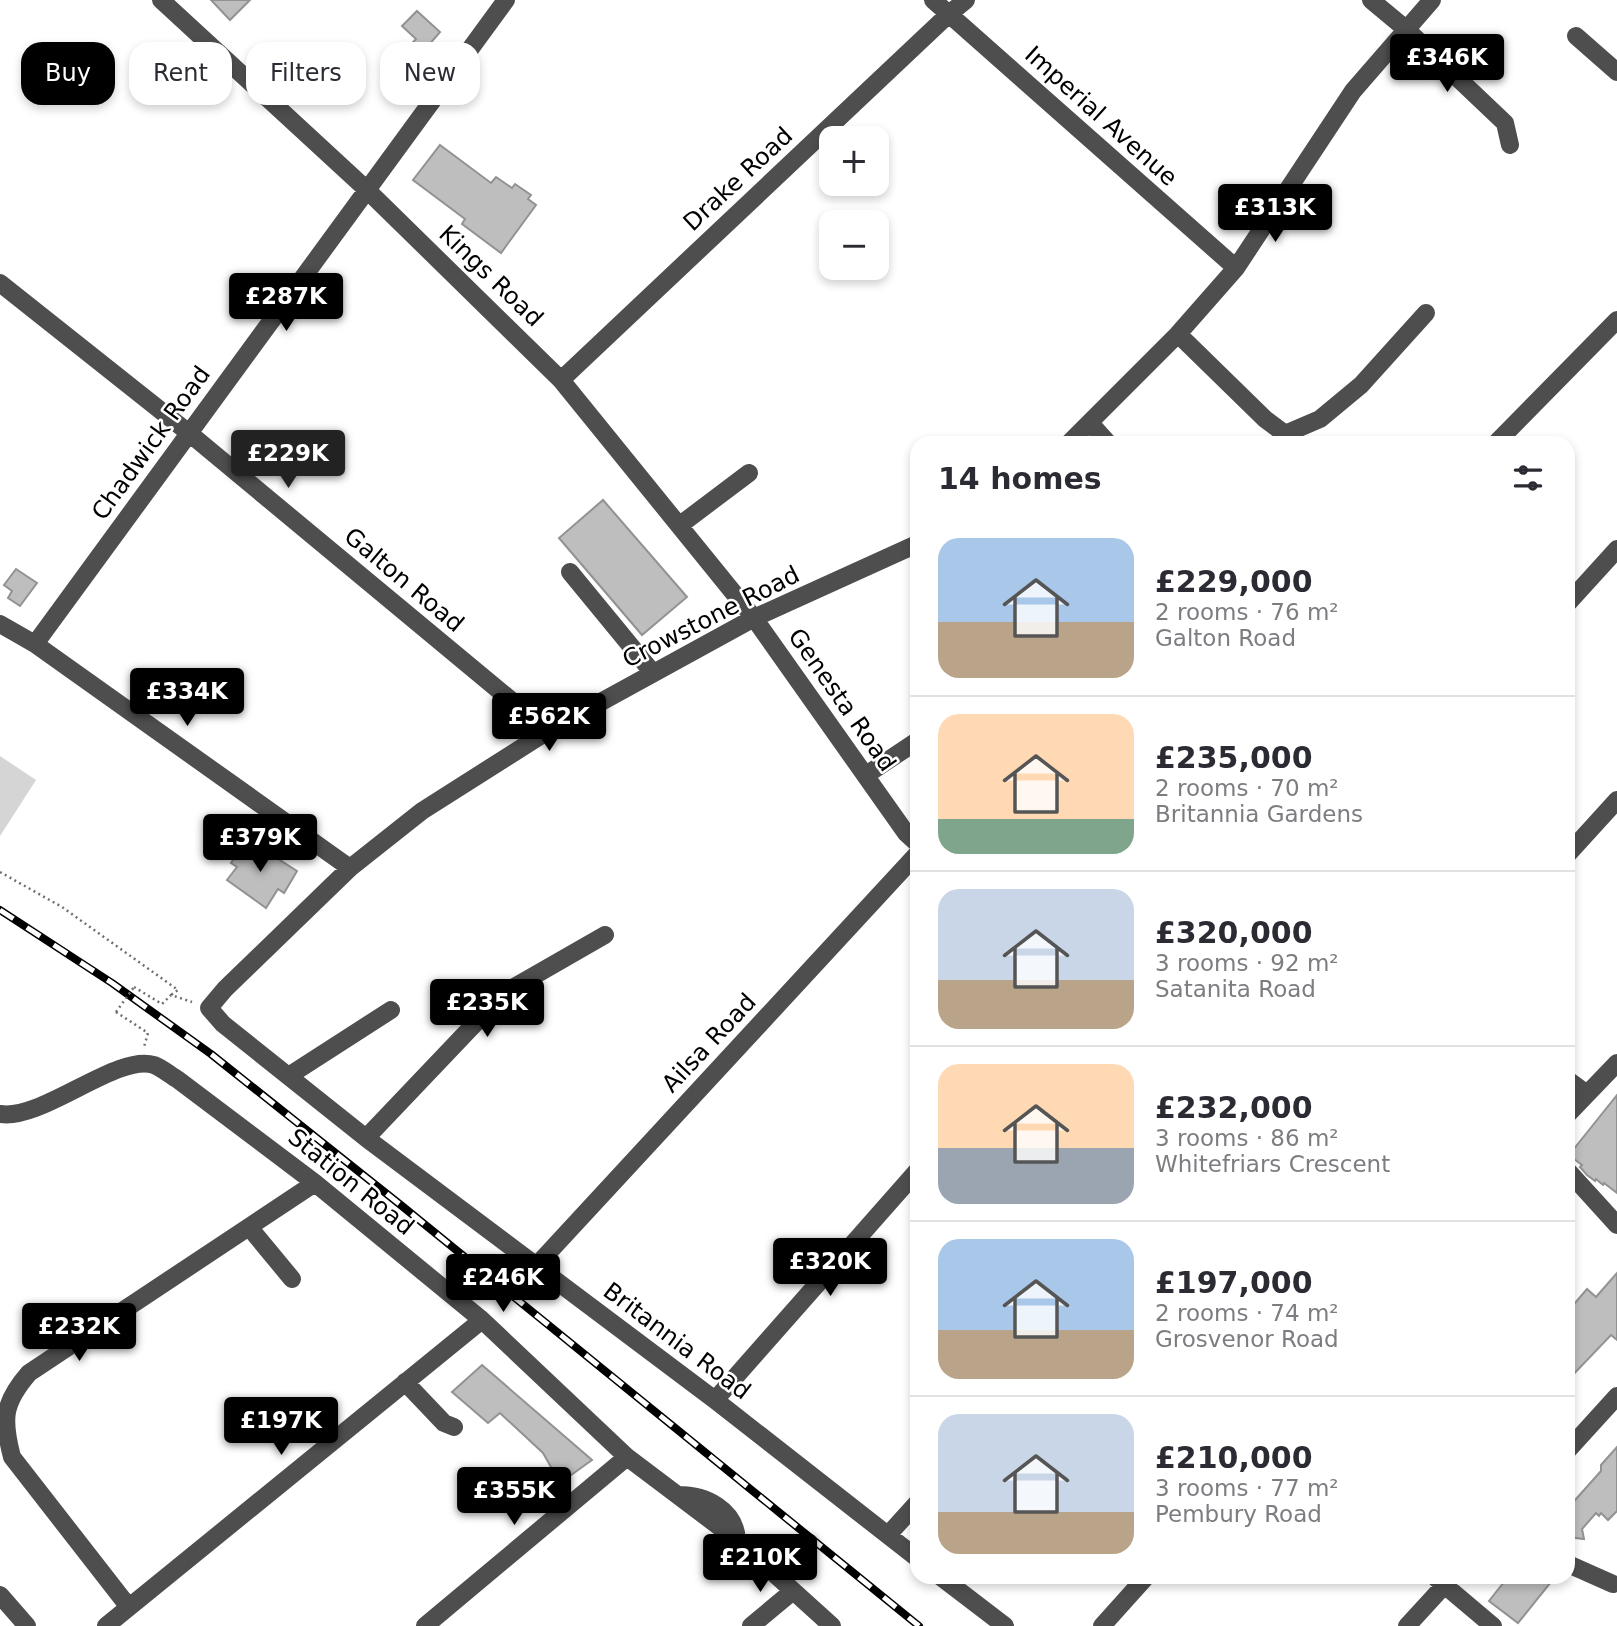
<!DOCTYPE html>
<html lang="en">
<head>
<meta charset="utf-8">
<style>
  body { margin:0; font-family:"DejaVu Sans",sans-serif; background:#f2f2f3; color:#2b2b33; height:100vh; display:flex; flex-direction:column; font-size:26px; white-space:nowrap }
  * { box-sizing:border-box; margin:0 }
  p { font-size:23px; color:#7c7c81 }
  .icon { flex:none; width:38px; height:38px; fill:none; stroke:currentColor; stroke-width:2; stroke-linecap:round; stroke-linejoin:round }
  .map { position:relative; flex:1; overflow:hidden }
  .side { position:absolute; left:910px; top:436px; width:665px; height:1148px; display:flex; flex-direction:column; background:#fff; border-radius:21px; box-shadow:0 4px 10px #0003 }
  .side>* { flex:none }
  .top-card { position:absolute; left:21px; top:42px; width:665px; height:63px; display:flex; gap:14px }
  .tools { position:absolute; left:819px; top:126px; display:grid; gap:14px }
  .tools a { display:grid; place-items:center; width:70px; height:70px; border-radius:14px; background:#fff; box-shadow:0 4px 10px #0003; font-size:35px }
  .price { position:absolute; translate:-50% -60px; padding:0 16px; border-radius:7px; background:#000; color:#fff; font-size:23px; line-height:46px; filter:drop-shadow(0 2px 4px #0008) }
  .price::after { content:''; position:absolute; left:50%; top:42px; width:21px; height:16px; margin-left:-10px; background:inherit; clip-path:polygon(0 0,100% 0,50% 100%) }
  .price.current { background:#222; color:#fff }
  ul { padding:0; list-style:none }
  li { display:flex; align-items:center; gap:21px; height:175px; padding:0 28px }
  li+li { border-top:2px solid #e1e1e2 }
  li span { display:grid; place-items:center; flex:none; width:196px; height:140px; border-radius:21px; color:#555 }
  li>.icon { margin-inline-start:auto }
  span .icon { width:84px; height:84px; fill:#fffc; stroke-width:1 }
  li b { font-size:30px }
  h2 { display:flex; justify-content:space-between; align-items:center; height:84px; padding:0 28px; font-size:30px }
  .pill { padding:0 24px; border-radius:21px; background:#fff; box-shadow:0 4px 10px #0003; font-size:24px; line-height:63px }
  .pill.current { background:#000; color:#fff }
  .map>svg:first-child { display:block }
  .green { fill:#d5d5d5 }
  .building { fill:#bebebe; stroke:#929292; stroke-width:2 }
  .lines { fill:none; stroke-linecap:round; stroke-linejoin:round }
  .path { stroke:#707070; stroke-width:2.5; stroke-dasharray:2 3.5; stroke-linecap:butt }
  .minor { stroke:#4e4e4e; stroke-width:18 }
  .rail-casing { stroke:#000; stroke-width:8 }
  .rail { stroke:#fff; stroke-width:5; stroke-dasharray:16; stroke-linecap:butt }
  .path-bridge { stroke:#707070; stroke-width:2.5; stroke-dasharray:2 3.5; stroke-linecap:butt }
  .labels { text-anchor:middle; stroke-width:5; stroke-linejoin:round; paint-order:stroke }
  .street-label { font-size:24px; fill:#000; stroke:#fff }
</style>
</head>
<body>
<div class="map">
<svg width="1617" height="1626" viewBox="0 0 1617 1626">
  <rect width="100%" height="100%" fill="#fff"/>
  <path class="green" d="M0 756 36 780 0 836Z"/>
  <path class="building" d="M211 0H250L230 20Z
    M417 11 440 32 427 47 432 51 416 68 401 55 416 39 402 26Z
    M440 145 491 183 496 177 512 188 515 184 531 195 528 199 536 205 501 253 462 224 465 219 413 180Z
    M603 500 687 597 642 635 559 538Z
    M16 569 37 583 20 606 8 598 12 591 4 585Z
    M247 839 297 871 284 893 278 889 266 908 227 880 237 867 231 863Z
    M1617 1095V1193L1604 1183 1603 1185 1596 1179 1595 1181 1587 1175 1580 1167 1582 1165 1569 1155Z
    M1617 1273V1340L1611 1335 1568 1380V1311L1587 1289 1596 1297Z
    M482 1365 592 1460 560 1483 543 1453 500 1413 488 1423 452 1392Z
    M1617 1447V1511L1608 1520 1601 1513 1599 1516 1596 1513 1582 1529 1584 1539 1568 1537V1508L1601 1471V1465Z
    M1508 1577H1555L1518 1623 1489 1601Z"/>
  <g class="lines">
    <path class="path" d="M0 872 62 907 178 990 171 995
      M134 987 162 1004 171 995 192 1002
      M116 1012 148 1033 144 1047"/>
    <path class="minor" d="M161 0 366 189 561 380 754 618 906 833 917 843
      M933 0 1236 268
      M1371 0 1407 30 1505 123 1510 145
      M1576 36 1617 72
      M0 283 189 433 548 731
      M1178 334 1265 419 1285 434 1320 419 1361 385 1426 313
      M561 380 949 14 966 0
      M1091 424 1108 443
      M1069 443 1178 334 1236 268 1353 91 1432 0
      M1496 443 1617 320
      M680 525 749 473
      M917 544 754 618 548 731 422 811 350 868 225 989 209 1008 223 1024 366 1138 715 1400 917 1558
      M570 572 653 673
      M1568 603 1617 549
      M0 624 35 644 350 868
      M35 644 506 0
      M866 775 917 741
      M1568 854 1617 800
      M290 1075 391 1010
      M1568 1080 1587 1094
      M0 1114C42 1121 117 1053 154 1065 162 1068 170 1075 177 1079L315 1183 482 1320 627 1457 737 1540 832 1626
      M1568 1114 1617 1063
      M366 1138 504 993 605 935
      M1568 1171 1617 1225
      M249 1227 292 1279
      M537 1265 917 854
      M405 1382 444 1423 454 1427
      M715 1400 917 1171
      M1568 1450 1617 1396
      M678 1495C706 1495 735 1509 737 1540
      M888 1535 917 1503
      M1568 1564 1613 1584
      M941 1577 1005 1626
      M1435 1577 1493 1626
      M0 1595 27 1626
      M128 1606 12 1457C2 1419 3 1403 29 1373L315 1183
      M106 1626 482 1320
      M425 1626 627 1457
      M751 1626 793 1591
      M1102 1626 1146 1577
      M1407 1626 1452 1577"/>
    <defs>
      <path id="rail" d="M0 910 112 983 211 1054 402 1206 919 1626"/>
    </defs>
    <use href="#rail" class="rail-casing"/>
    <use href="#rail" class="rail"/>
    <path class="path-bridge" d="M116 1012 134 987"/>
  </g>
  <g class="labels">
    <g class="street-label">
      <text transform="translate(1101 116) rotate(42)" y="8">Imperial Avenue</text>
      <text transform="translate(738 179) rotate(-43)" y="8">Drake Road</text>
      <text transform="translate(491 276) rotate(44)" y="8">Kings Road</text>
      <text transform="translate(151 443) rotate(-54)" y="8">Chadwick Road</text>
      <text transform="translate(404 580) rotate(40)" y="8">Galton Road</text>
      <text transform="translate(711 617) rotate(-27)" y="8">Crowstone Road</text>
      <text transform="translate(842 700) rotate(55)" y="8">Genesta Road</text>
      <text transform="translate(709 1043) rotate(-47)" y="8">Ailsa Road</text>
      <text transform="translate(351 1182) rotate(39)" y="8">Station Road</text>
      <text transform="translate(677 1341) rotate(37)" y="8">Britannia Road</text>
    </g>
  </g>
</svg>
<div class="tools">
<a>+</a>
<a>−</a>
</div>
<b class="price" style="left:1447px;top:94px">£346K</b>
<b class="price" style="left:1275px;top:244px">£313K</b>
<b class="price" style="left:286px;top:333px">£287K</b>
<b class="price current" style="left:288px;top:490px">£229K</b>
<b class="price" style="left:187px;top:728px">£334K</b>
<b class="price" style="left:549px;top:753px">£562K</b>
<b class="price" style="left:260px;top:874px">£379K</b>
<b class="price" style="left:487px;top:1039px">£235K</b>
<b class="price" style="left:830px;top:1298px">£320K</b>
<b class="price" style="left:503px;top:1314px">£246K</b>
<b class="price" style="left:79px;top:1363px">£232K</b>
<b class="price" style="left:281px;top:1457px">£197K</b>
<b class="price" style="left:514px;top:1527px">£355K</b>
<b class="price" style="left:760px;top:1594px">£210K</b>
<div class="top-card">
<a class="pill current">Buy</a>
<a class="pill">Rent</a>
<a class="pill">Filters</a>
<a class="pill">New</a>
</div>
<section class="side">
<h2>14 homes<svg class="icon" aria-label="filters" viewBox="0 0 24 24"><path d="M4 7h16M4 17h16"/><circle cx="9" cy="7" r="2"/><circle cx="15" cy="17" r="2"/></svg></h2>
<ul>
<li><span style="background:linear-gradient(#a9c7e8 60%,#b9a48a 0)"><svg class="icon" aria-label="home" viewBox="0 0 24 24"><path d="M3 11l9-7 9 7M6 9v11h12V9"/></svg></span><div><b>£229,000</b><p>2 rooms · 76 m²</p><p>Galton Road</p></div></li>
<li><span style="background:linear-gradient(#ffd9b3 75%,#7fa58c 0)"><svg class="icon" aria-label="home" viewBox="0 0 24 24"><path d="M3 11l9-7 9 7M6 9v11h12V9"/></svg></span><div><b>£235,000</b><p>2 rooms · 70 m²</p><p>Britannia Gardens</p></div></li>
<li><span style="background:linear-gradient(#c9d6e8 65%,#b9a48a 0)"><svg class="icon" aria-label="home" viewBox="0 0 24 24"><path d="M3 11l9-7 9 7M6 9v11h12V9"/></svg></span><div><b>£320,000</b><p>3 rooms · 92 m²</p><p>Satanita Road</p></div></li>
<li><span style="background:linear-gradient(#ffd9b3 60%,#9aa5b1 0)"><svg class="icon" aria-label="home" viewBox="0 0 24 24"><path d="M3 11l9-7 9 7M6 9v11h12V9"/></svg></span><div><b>£232,000</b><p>3 rooms · 86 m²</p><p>Whitefriars Crescent</p></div></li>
<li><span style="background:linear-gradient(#a9c7e8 65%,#b9a48a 0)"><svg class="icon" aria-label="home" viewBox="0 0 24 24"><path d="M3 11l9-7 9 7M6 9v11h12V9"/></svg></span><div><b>£197,000</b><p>2 rooms · 74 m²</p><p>Grosvenor Road</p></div></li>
<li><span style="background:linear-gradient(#c9d6e8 70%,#b9a48a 0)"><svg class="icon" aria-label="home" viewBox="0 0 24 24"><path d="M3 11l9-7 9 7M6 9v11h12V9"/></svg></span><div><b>£210,000</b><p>3 rooms · 77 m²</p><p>Pembury Road</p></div></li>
</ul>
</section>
</div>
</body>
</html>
